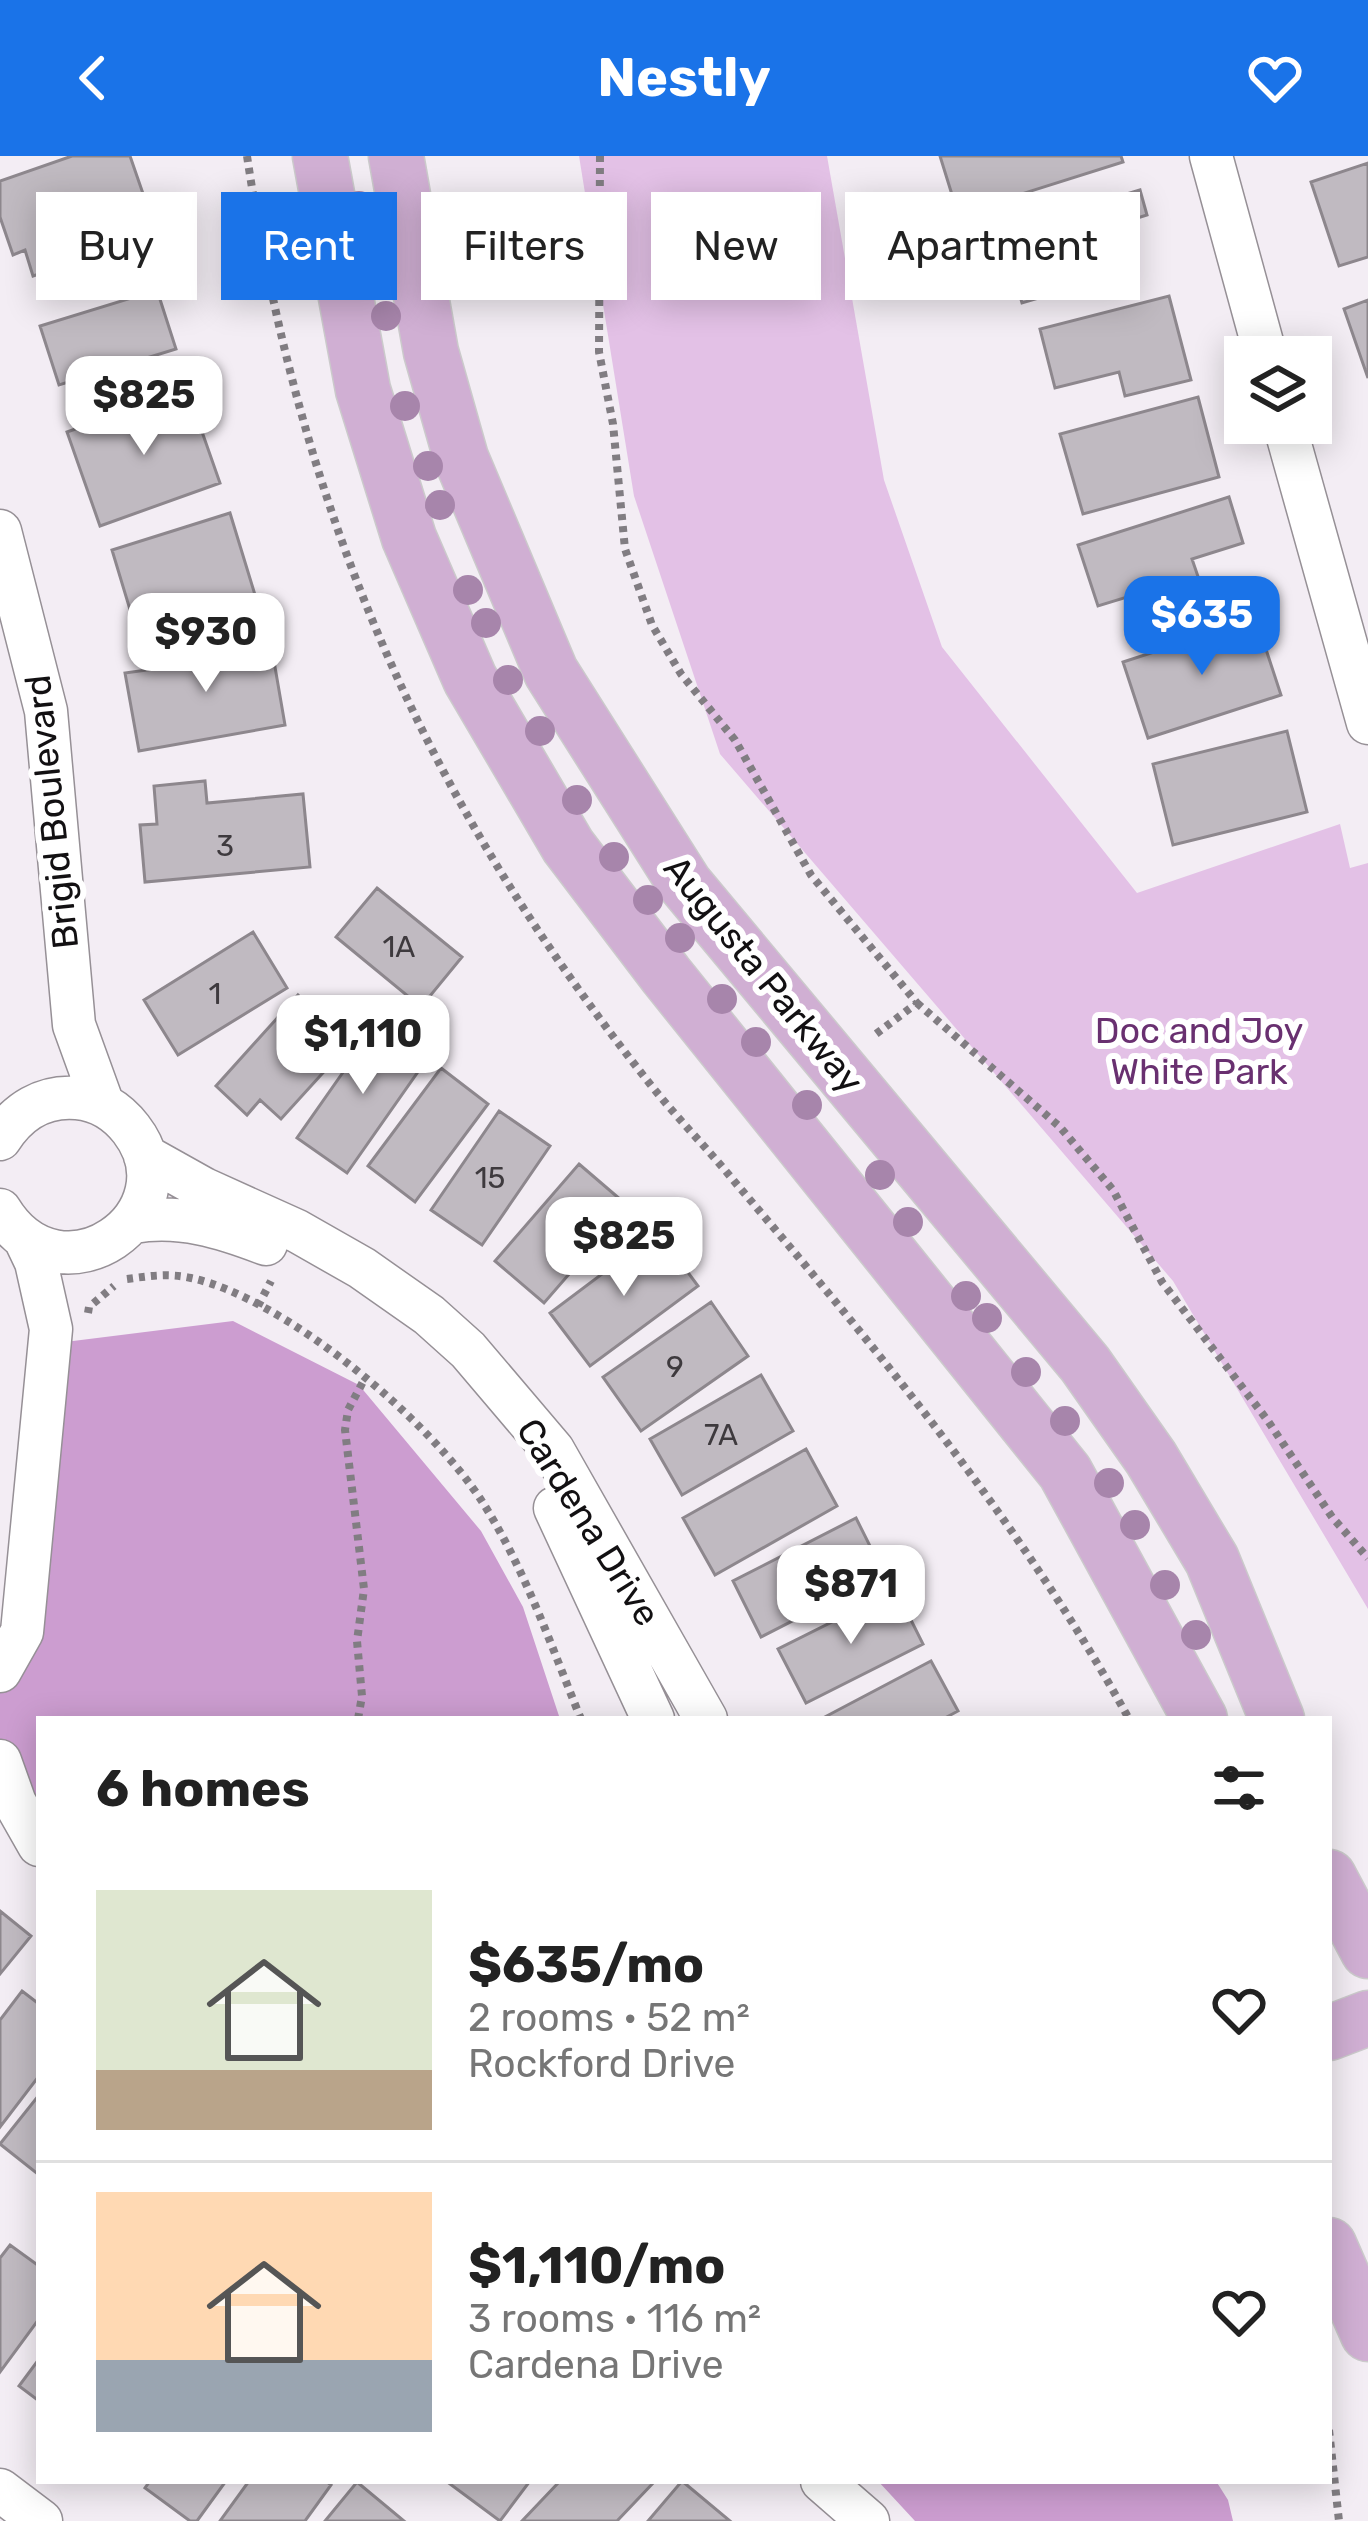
<!DOCTYPE html>
<html lang="en">
<head>
<meta charset="utf-8">
<style>
  body { margin:0; font-family:Rubik,sans-serif; background:#f2f2f2; color:#222; height:100vh; display:flex; flex-direction:column; font-size:45px; white-space:nowrap }
  * { box-sizing:border-box; margin:0 }
  p { font-size:39px; color:#767676 }
  .icon { flex:none; width:66px; height:66px; fill:none; stroke:currentColor; stroke-width:2; stroke-linecap:round; stroke-linejoin:round }
  .map { position:relative; flex:1; overflow:hidden }
  .drawer { position:absolute; left:36px; top:1560px; width:1296px; height:768px; display:flex; flex-direction:column; background:#fff; border-radius:0px; box-shadow:0 6px 30px #0003 }
  .drawer>* { flex:none }
  .banner { position:absolute; left:36px; top:36px; width:1296px; height:108px; display:flex; gap:24px }
  .buttons { position:absolute; left:1224px; top:180px; display:grid; gap:24px }
  .buttons a { display:grid; place-items:center; width:108px; height:108px; border-radius:0px; background:#fff; box-shadow:0 6px 30px #0003; font-size:60px }
  .price { position:absolute; translate:-50% -102px; padding:0 27px; border-radius:24px; background:#fff; color:#222; font-size:39px; line-height:78px; filter:drop-shadow(0 3px 6px #0008) }
  .price::after { content:''; position:absolute; left:50%; top:72px; width:36px; height:27px; margin-left:-18px; background:inherit; clip-path:polygon(0 0,100% 0,50% 100%) }
  .price.current { background:#1a73e8; color:#fff }
  ul { padding:0; list-style:none }
  li { display:flex; align-items:center; gap:36px; height:300px; padding:0 60px }
  li+li { border-top:3px solid #e0e0e0 }
  li span { display:grid; place-items:center; flex:none; width:336px; height:240px; border-radius:0px; color:#555 }
  li>.icon { margin-inline-start:auto }
  span .icon { width:144px; height:144px; fill:#fffc; stroke-width:1 }
  li b { font-size:51px }
  h2 { display:flex; justify-content:space-between; align-items:center; height:144px; padding:0 60px; font-size:51px }
  .pill { padding:0 42px; border-radius:0px; background:#fff; box-shadow:0 6px 30px #0003; font-size:42px; line-height:108px }
  .pill.current { background:#1a73e8; color:#fff }
  header { display:flex; justify-content:space-between; align-items:center; height:156px; padding:0 60px; background:#1a73e8; color:#fff; font-size:54px; font-weight:700 }
  .map>svg:first-child { display:block }
  .green { fill:#e3c1e6 }
  .forest { fill:#cc9dd0 }
  .building { fill:#c0bac1; stroke:#8d878d; stroke-width:3 }
  .lines { fill:none; stroke-linecap:round; stroke-linejoin:round }
  .minor-casing { stroke:#969096; stroke-width:45 }
  .major-casing { stroke:#cbcacb; stroke-width:57 }
  .path { stroke:#817d82; stroke-width:8; stroke-dasharray:6 6; stroke-linecap:butt }
  .minor { stroke:#fff; stroke-width:42 }
  .major { stroke:#d0afd3; stroke-width:54 }
  .tree { fill:#a785ab }
  .labels { text-anchor:middle; stroke-width:12; stroke-linejoin:round; paint-order:stroke }
  .number-label { font-size:30px; fill:#3e3a3e }
  .street-label { font-size:36px; fill:#121012; stroke:#fff }
  .park-label { font-size:36px; fill:#693070; stroke:#fff }
</style>
</head>
<body>
<header><svg class="icon" aria-label="back" viewBox="0 0 24 24"><path d="M15 5l-7 7 7 7"/></svg>Nestly<svg class="icon" aria-label="heart" viewBox="0 0 24 24"><path d="M12 20l-8-8c-3-5 5-10 8-4 3-6 11-1 8 4z"/></svg></header>
<div class="map">
<svg width="1368" height="2365" viewBox="0 0 1368 2365">
  <rect width="100%" height="100%" fill="#f3edf4"/>
  <path class="green" d="M579 0H827L884 324 942 491 1137 737 1340 668 1350 712 1368 707V1453L1173 1125 720 598 634 340Z"/>
  <path class="forest" d="M233 1165 359 1229 481 1375 523 1451 560 1563H39V1689L0 1605V1515L49 1188Z
    M878 2325H1216L1228 2344 1233 2365H915Z"/>
  <path class="building" d="M72 0H130L157 78 33 120 25 94 13 99 0 61V25Z
    M940 0H1121L1123 6 958 58Z
    M1368 7V101L1339 110 1311 26Z
    M1140 34 1147 59 1118 68 1131 115 1022 147 1011 109 981 118 972 85Z
    M157 134 176 193 59 229 40 170Z
    M1169 140 1191 224 1125 240 1119 216 1055 232 1040 173Z
    M1368 144V222L1344 153Z
    M187 233 220 327 100 370 67 276Z
    M1198 241 1219 321 1083 358 1060 278Z
    M1229 341 1243 387 1192 403 1205 441 1160 455 1153 433 1098 450 1078 389Z
    M230 357 259 452 215 466 208 445 134 467 112 394Z
    M1256 463 1281 539 1148 582 1123 506Z
    M270 482 285 569 139 595 125 517 154 513 152 504Z
    M1287 575 1307 656 1173 689 1153 608Z
    M205 625 207 647 303 638 310 711 145 726 140 669 157 668 154 630Z
    M377 732 462 801 421 851 336 781Z
    M253 776 287 832 178 899 144 844Z
    M298 839 350 887 281 963 260 944 247 959 216 930Z
    M379 865 429 900 347 1017 297 982Z
    M441 912 488 948 415 1046 368 1010Z
    M499 955 550 990 482 1089 431 1054Z
    M579 1008 628 1050 544 1147 495 1105Z
    M658 1076 698 1130 590 1210 550 1157Z
    M711 1146 748 1200 641 1275 603 1221Z
    M761 1219 793 1275 682 1339 650 1283Z
    M806 1293 837 1350 715 1419 683 1362Z
    M856 1362 884 1418 761 1481 733 1425Z
    M896 1434 923 1488 806 1547 778 1493Z
    M931 1505 958 1555 943 1563H821Z
    M0 1755 31 1780 0 1818Z
    M22 1835 39 1848V1920L0 1971V1864Z
    M39 1939V2019L0 1988Z
    M10 2089 39 2110V2163L0 2216V2102Z
    M39 2203V2245L19 2230Z
    M150 2325H226L197 2365H190L145 2332Z
    M249 2325H326L331 2329 305 2365H220Z
    M446 2325H530L500 2365Z
    M560 2325H655L617 2365H522Z
    M682 2325 730 2365H648Z
    M357 2326 404 2365H325Z"/>
  <g class="lines">
    <defs>
      <path id="minor" d="M1211 0 1266 201
        M1284 267 1368 567
        M0 375 46 555 74 869 103 949
        M0 983C17 956 43 939 77 942 99 944 117 955 131 973 196 1057 61 1154 0 1054
        M145 1000 204 1033 297 1075 362 1112 429 1159 468 1194 553 1294 706 1563
        M133 1066C180 1058 222 1071 266 1088
        M555 1352 653 1563
        M0 1515 22 1476 51 1173 36 1106 26 1085
        M0 1605 15 1647 39 1689
        M822 2325 868 2365
        M0 2334 41 2365"/>
      <path id="major" d="M320 0 363 234 409 382 470 523 568 690 666 819 1065 1316 1200 1563
        M396 0 431 196 461 302 551 516 685 728 1085 1208 1151 1302 1212 1404 1277 1563
        M1329 1721 1368 1795
        M1329 1877 1368 1862
        M1329 2089 1368 2178"/>
    </defs>
    <use href="#minor" class="minor-casing"/>
    <use href="#major" class="major-casing"/>
    <path class="path" d="M247 0C301 358 424 644 650 928 677 962 707 992 734 1025 878 1194 1022 1368 1129 1563
      M600 0 599 196 613 268 625 393 652 469 681 518 735 584 811 719 917 847 872 881
      M917 847 1060 971 1113 1034 1162 1126 1268 1265 1332 1361 1368 1402
      M127 1123C149 1120 169 1117 191 1122 285 1142 432 1266 483 1347 526 1415 551 1490 581 1563
      M258 1150 271 1125
      M88 1157 89 1151 114 1130
      M358 1563 362 1540 357 1485 364 1433 345 1274 348 1254 365 1222
      M1329 2274 1339 2365"/>
    <use href="#minor" class="minor"/>
    <use href="#major" class="major"/>
  </g>
  <g class="tree">
    <circle cx="359" cy="50" r="15"/>
    <circle cx="373" cy="101" r="15"/>
    <circle cx="386" cy="160" r="15"/>
    <circle cx="405" cy="250" r="15"/>
    <circle cx="428" cy="310" r="15"/>
    <circle cx="440" cy="349" r="15"/>
    <circle cx="468" cy="434" r="15"/>
    <circle cx="486" cy="467" r="15"/>
    <circle cx="508" cy="524" r="15"/>
    <circle cx="540" cy="575" r="15"/>
    <circle cx="577" cy="644" r="15"/>
    <circle cx="614" cy="701" r="15"/>
    <circle cx="648" cy="744" r="15"/>
    <circle cx="680" cy="782" r="15"/>
    <circle cx="722" cy="843" r="15"/>
    <circle cx="756" cy="886" r="15"/>
    <circle cx="807" cy="949" r="15"/>
    <circle cx="880" cy="1019" r="15"/>
    <circle cx="908" cy="1066" r="15"/>
    <circle cx="966" cy="1140" r="15"/>
    <circle cx="987" cy="1162" r="15"/>
    <circle cx="1026" cy="1216" r="15"/>
    <circle cx="1065" cy="1265" r="15"/>
    <circle cx="1109" cy="1327" r="15"/>
    <circle cx="1135" cy="1369" r="15"/>
    <circle cx="1165" cy="1429" r="15"/>
    <circle cx="1196" cy="1479" r="15"/>
  </g>
  <g class="labels">
    <g class="number-label">
      <text x="225" y="700">3</text>
      <text x="399" y="801">1A</text>
      <text x="215" y="848">1</text>
      <text x="490" y="1032">15</text>
      <text x="675" y="1221">9</text>
      <text x="721" y="1289">7A</text>
    </g>
    <g class="street-label">
      <text transform="translate(51 656) rotate(-96)" y="13">Brigid Boulevard</text>
      <text transform="translate(764 818) rotate(51)" y="13">Augusta Parkway</text>
      <text transform="translate(589 1366) rotate(58)" y="13">Cardena Drive</text>
    </g>
    <g class="park-label">
      <text x="1199" y="887">Doc and Joy<tspan x="1199" dy="41">White Park</tspan></text>
    </g>
  </g>
</svg>
<div class="buttons">
<a><svg class="icon" aria-label="layers" viewBox="0 0 24 24"><path d="M12 4l9 5-9 5-9-5zM3 14l9 5 9-5"/></svg></a>
</div>
<b class="price" style="left:144px;top:302px">$825</b>
<b class="price current" style="left:1202px;top:522px">$635</b>
<b class="price" style="left:206px;top:539px">$930</b>
<b class="price" style="left:363px;top:941px">$1,110</b>
<b class="price" style="left:624px;top:1143px">$825</b>
<b class="price" style="left:851px;top:1491px">$871</b>
<div class="banner">
<a class="pill">Buy</a>
<a class="pill current">Rent</a>
<a class="pill">Filters</a>
<a class="pill">New</a>
<a class="pill">Apartment</a>
</div>
<section class="drawer">
<h2>6 homes<svg class="icon" aria-label="filters" viewBox="0 0 24 24"><path d="M4 7h16M4 17h16"/><circle cx="9" cy="7" r="2"/><circle cx="15" cy="17" r="2"/></svg></h2>
<ul>
<li><span style="background:linear-gradient(#dfe7d0 75%,#b9a48a 0)"><svg class="icon" aria-label="home" viewBox="0 0 24 24"><path d="M3 11l9-7 9 7M6 9v11h12V9"/></svg></span><div><b>$635/mo</b><p>2 rooms · 52 m²</p><p>Rockford Drive</p></div><svg class="icon" aria-label="heart" viewBox="0 0 24 24"><path d="M12 20l-8-8c-3-5 5-10 8-4 3-6 11-1 8 4z"/></svg></li>
<li><span style="background:linear-gradient(#ffd9b3 70%,#9aa5b1 0)"><svg class="icon" aria-label="home" viewBox="0 0 24 24"><path d="M3 11l9-7 9 7M6 9v11h12V9"/></svg></span><div><b>$1,110/mo</b><p>3 rooms · 116 m²</p><p>Cardena Drive</p></div><svg class="icon" aria-label="heart" viewBox="0 0 24 24"><path d="M12 20l-8-8c-3-5 5-10 8-4 3-6 11-1 8 4z"/></svg></li>
</ul>
</section>
</div>
</body>
</html>
